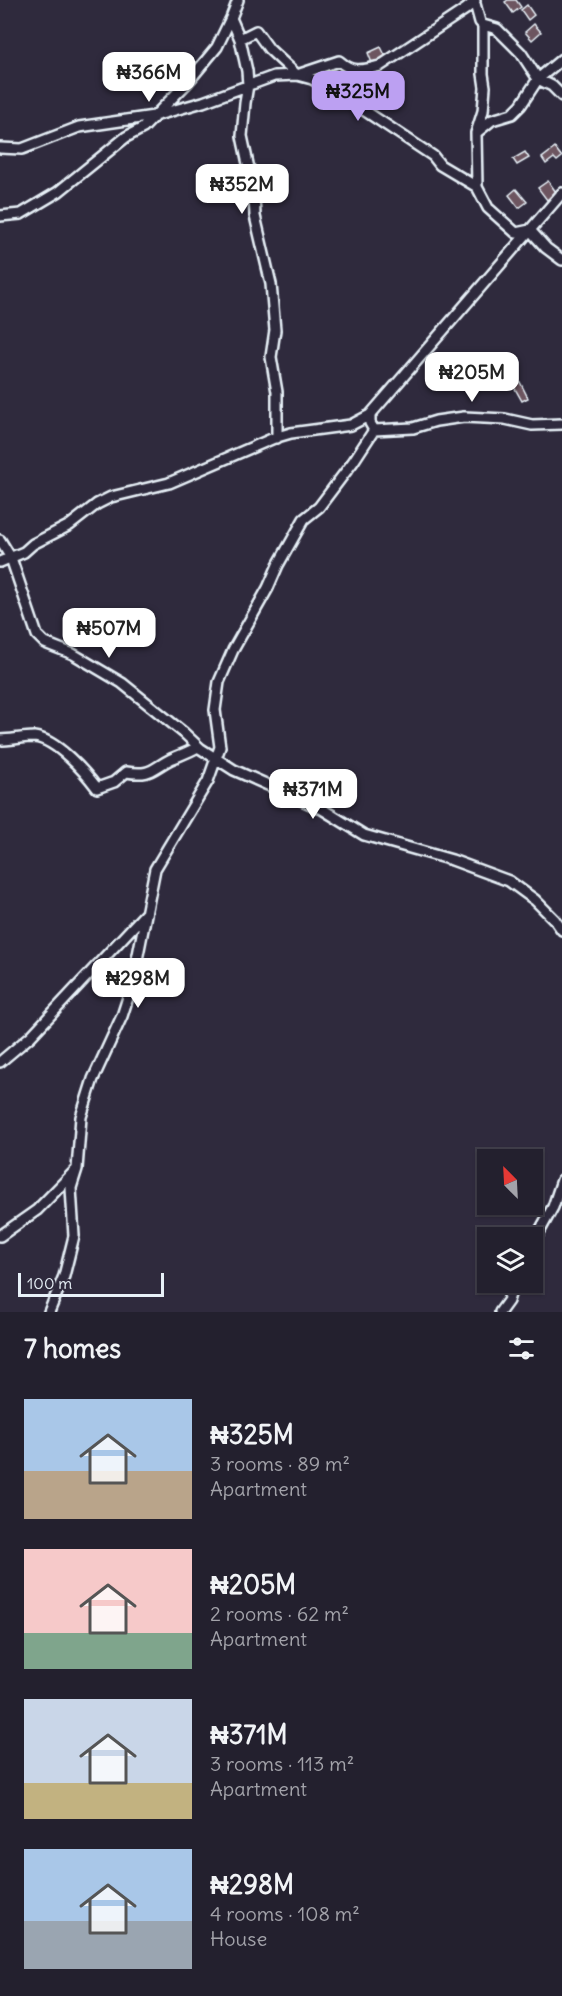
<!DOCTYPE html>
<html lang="en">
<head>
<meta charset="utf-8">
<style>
  body { margin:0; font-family:Delius,sans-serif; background:#2f2d3a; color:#f1f3f6; height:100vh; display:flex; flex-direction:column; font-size:22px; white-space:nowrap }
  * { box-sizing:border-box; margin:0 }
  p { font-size:20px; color:#a3a3aa }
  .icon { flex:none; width:33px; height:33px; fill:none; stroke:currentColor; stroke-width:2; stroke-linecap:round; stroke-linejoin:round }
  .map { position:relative; height:1312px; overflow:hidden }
  .panel { display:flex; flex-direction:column; background:#23202e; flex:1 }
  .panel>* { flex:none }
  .needle { width:39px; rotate:336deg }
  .controls { position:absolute; left:477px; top:1149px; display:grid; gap:12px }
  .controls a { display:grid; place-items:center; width:66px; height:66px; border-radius:0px; background:#23202e; box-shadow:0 2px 4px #0004,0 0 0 2px #403e4a; font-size:30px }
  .scale { position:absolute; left:18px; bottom:15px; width:146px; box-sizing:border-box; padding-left:6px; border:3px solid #e8f1f8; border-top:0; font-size:16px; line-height:21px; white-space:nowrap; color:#e8f1f8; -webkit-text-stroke:4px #2f2a3d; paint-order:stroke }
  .price { position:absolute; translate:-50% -51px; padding:0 14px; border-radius:12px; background:#fff; color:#222; font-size:20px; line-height:39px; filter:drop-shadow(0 2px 3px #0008) }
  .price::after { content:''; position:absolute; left:50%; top:36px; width:18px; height:14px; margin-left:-9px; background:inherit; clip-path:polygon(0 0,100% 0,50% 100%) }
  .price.selected { background:#bca0f2; color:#111 }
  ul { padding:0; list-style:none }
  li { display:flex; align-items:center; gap:18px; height:150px; padding:0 24px }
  li span { display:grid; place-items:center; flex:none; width:168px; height:120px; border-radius:0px; color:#555 }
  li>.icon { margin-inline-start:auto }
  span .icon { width:72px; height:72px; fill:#fffc; stroke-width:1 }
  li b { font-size:26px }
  h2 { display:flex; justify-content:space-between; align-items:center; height:72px; padding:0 24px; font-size:26px }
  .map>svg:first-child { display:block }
  .building { fill:#6d5560; stroke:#e8f1f8; stroke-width:1.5 }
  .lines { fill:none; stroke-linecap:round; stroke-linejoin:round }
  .street-casing { stroke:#e8f1f8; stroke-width:14 }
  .street { stroke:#2f2a3d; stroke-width:9 }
</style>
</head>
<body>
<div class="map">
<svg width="562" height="1312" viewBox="0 0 562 1312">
  <rect width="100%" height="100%" fill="#2f2a3d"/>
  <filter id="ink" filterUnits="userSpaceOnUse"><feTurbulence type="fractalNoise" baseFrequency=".0167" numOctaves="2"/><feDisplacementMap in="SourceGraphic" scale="12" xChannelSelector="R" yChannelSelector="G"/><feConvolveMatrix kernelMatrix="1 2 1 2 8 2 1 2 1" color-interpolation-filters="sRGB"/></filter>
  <g filter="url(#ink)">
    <path class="building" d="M508 0H516L521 7 513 13 505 2Z
      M527 5 534 15 528 20 521 10Z
      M534 24 541 32 532 40 525 32Z
      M381 47 386 57 372 63 368 53Z
      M555 148 562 157 557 161 554 158 546 164 542 158Z
      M525 152 529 158 517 165 513 159Z
      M548 181 556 192 547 200 538 188Z
      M516 189 527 202 519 208 509 195Z
      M520 382 528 398 522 401 513 385Z"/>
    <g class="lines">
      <defs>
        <path id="street" d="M238 0 231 18 240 39 247 71 248 85 245 103 242 136 254 192 255 216 271 284 275 330 271 357 277 392V438
          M474 0 480 22 483 25V74L485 87 483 111 476 133 477 187 488 208 516 233 530 230 546 248 562 260
          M483 25 497 29 521 53 538 79 552 86 562 96
          M240 39 256 31 269 49 297 75 312 79 338 93 433 156 440 165 477 187
          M476 133 492 120 512 114 521 105 538 79 562 59
          M0 148 22 149 79 127 154 116 203 102 274 76 297 75 339 61C354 74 363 70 380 66L466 9 475 1
          M0 216 21 214 58 192 126 137 143 128 188 82 217 47 231 18
          M370 415V423L374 430 413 428 436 421 464 417 505 419 532 425 562 424
          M0 540 11 558 37 635 45 643 73 654 122 683 184 733 201 749
          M0 562 24 552 33 544 70 525 97 504 111 497 169 483 274 438 291 433 351 425 370 415 562 193
          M0 740C11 740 23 737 34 737 56 739 85 772 97 788L114 782 126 772C152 776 151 769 171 759 180 755 189 752 198 747L234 770 322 809 364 835 452 860 509 881 535 900 555 920 562 930
          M0 1062 31 1036 145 914
          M0 1236 37 1210 75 1171
          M532 1245 553 1207 562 1180
          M49 1312 64 1276 74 1236 71 1188 77 1169 81 1117 93 1079 122 1016 132 985 155 869 208 781 220 747 215 710 219 682 233 650 268 588 278 565 304 519 319 507 353 462 374 430
          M500 1312 508 1301 514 1282"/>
      </defs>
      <use href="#street" class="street-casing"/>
      <use href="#street" class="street"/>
    </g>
  </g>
</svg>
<div class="controls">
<a><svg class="needle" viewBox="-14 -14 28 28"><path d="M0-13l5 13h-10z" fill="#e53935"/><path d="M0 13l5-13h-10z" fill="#a3a3aa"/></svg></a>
<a><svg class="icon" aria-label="layers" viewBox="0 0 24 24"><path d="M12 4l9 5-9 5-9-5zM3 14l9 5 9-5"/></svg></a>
</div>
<div class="scale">100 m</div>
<b class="price" style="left:149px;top:103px">₦366M</b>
<b class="price selected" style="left:358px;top:122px">₦325M</b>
<b class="price" style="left:242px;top:215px">₦352M</b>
<b class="price" style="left:472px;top:403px">₦205M</b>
<b class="price" style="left:109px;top:659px">₦507M</b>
<b class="price" style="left:313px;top:820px">₦371M</b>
<b class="price" style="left:138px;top:1009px">₦298M</b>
</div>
<section class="panel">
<h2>7 homes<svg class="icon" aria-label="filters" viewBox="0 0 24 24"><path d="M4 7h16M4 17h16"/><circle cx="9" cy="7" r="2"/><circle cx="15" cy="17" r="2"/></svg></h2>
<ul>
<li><span style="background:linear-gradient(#a9c7e8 60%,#b9a48a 0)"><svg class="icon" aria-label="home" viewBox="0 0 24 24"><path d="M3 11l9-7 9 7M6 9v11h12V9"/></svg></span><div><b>₦325M</b><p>3 rooms · 89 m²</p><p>Apartment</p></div></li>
<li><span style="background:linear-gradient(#f6c9c9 70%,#7fa58c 0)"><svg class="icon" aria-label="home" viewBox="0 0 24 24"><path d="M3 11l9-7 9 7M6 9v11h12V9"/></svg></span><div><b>₦205M</b><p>2 rooms · 62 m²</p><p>Apartment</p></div></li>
<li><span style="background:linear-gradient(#c9d6e8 70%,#c2b280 0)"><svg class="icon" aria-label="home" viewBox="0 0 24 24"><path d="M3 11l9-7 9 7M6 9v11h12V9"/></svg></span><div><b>₦371M</b><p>3 rooms · 113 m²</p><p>Apartment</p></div></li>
<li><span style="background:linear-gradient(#a9c7e8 60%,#9aa5b1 0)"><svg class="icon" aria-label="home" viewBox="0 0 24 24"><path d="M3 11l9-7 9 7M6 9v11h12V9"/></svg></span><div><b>₦298M</b><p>4 rooms · 108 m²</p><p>House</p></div></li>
</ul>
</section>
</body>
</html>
